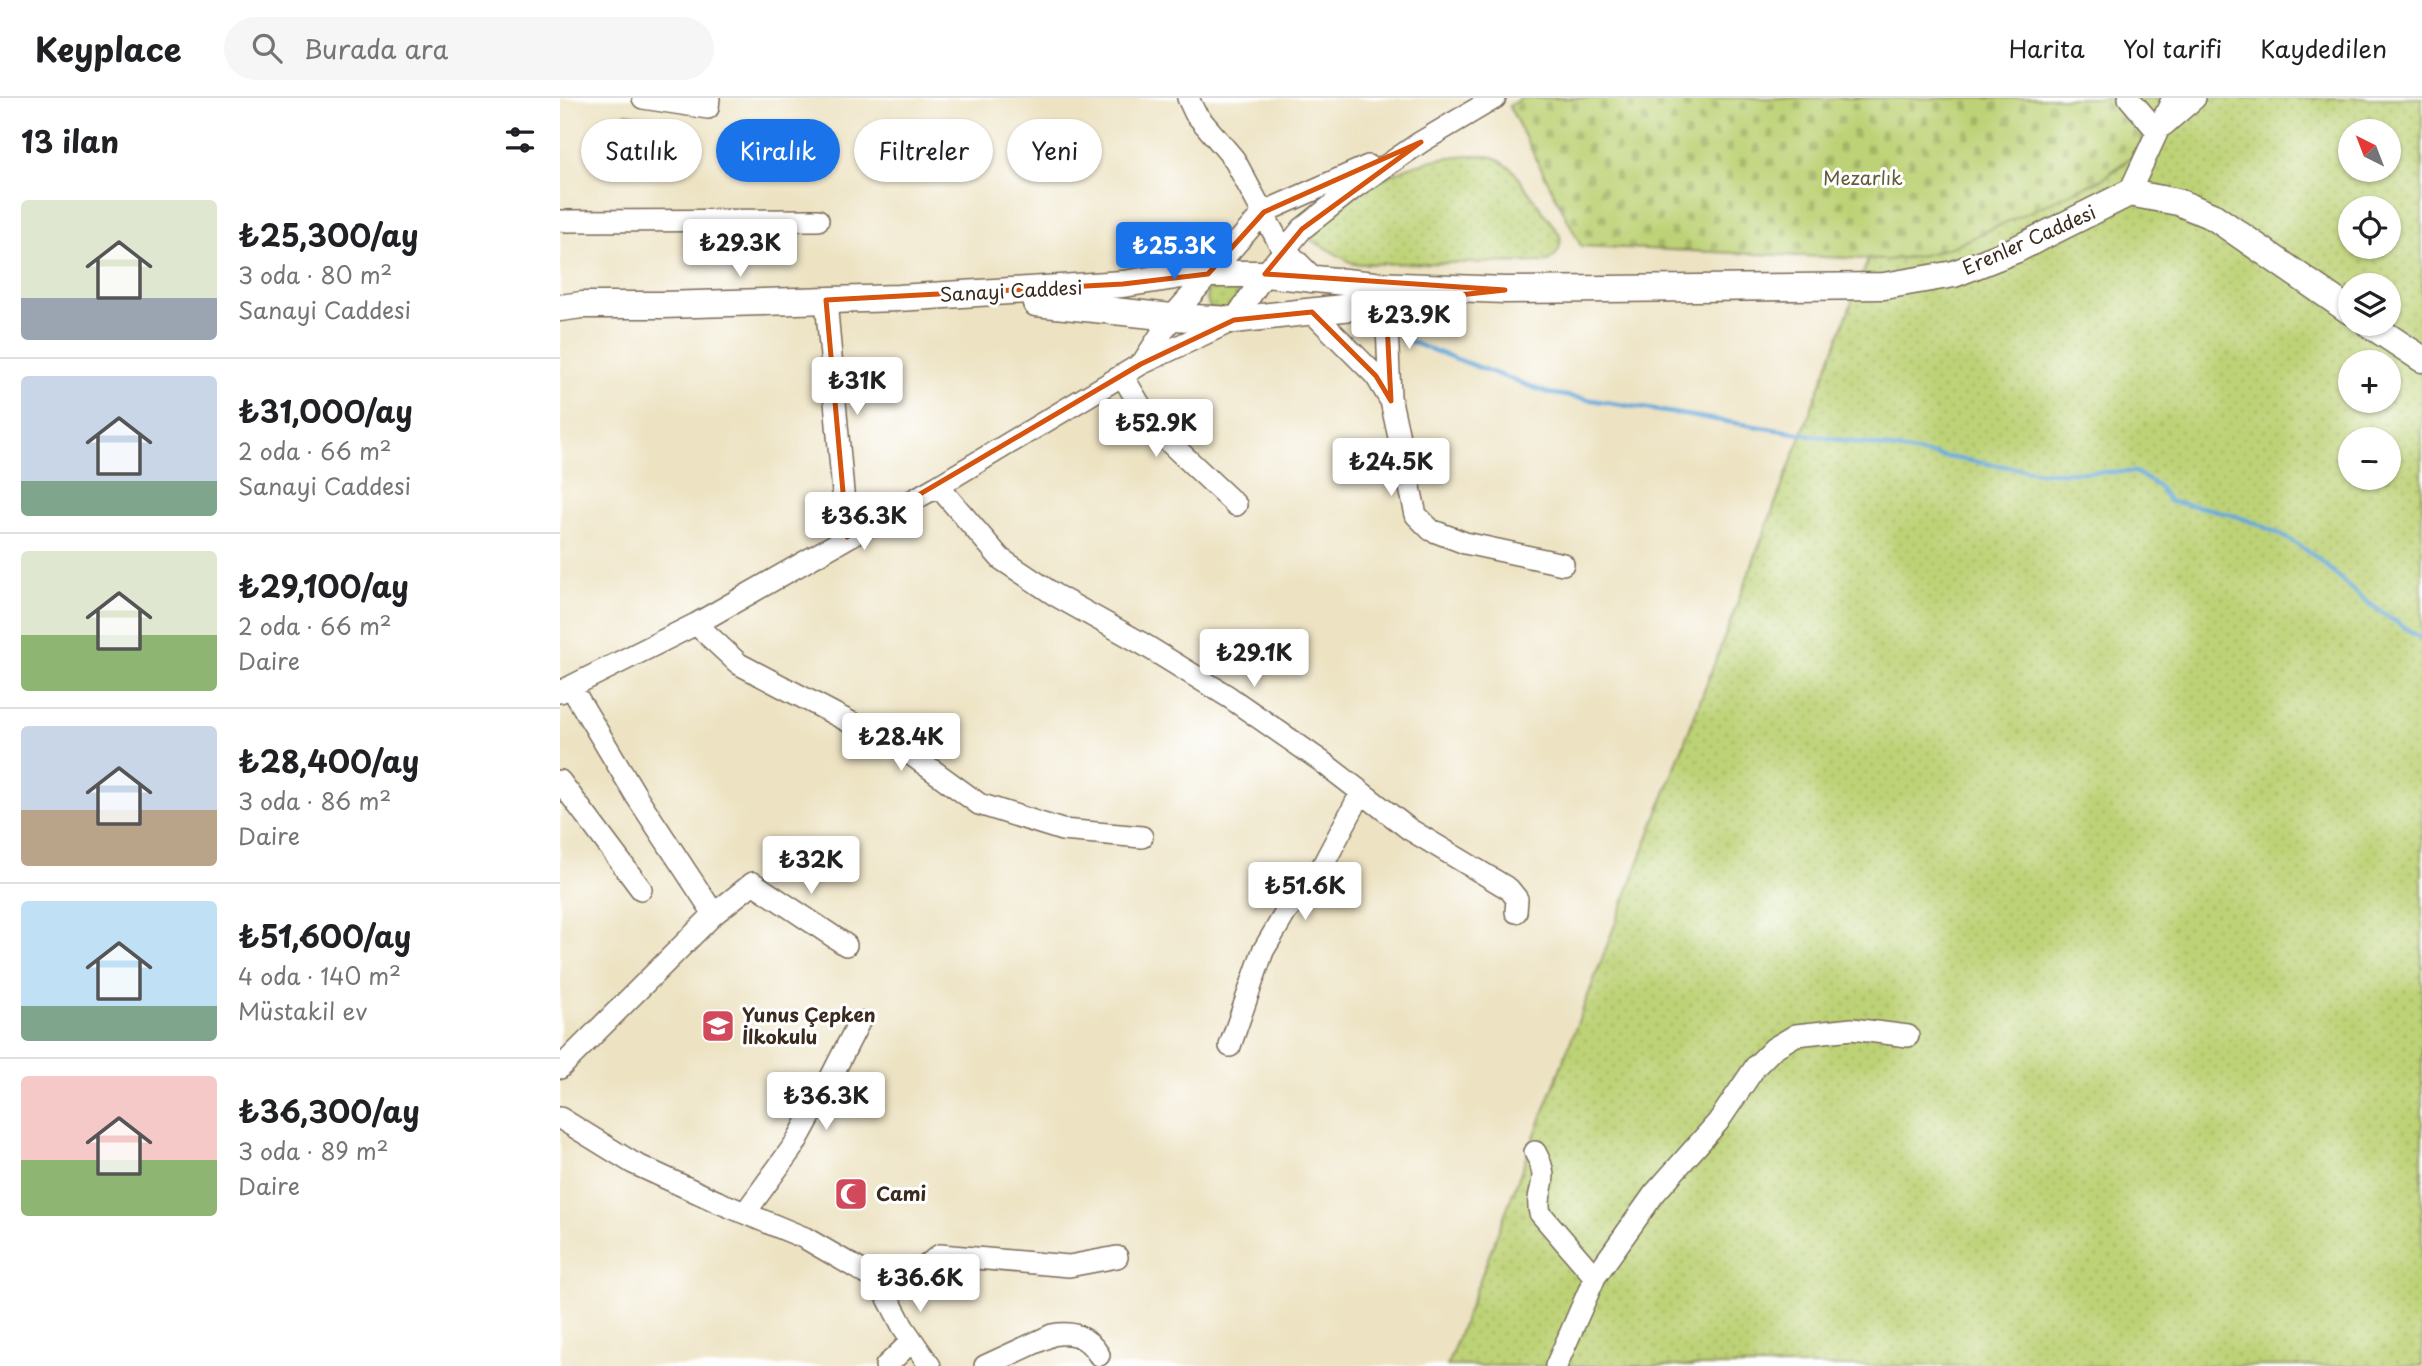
<!DOCTYPE html>
<html lang="tr">
<head>
<meta charset="utf-8">
<style>
  body { margin:0; font-family:"Playpen Sans",sans-serif; background:#f6f6f6; color:#202124; height:100vh; display:flex; flex-direction:column; font-size:26px; white-space:nowrap }
  * { box-sizing:border-box; margin:0 }
  p { font-size:23px; color:#757577 }
  .icon { flex:none; width:38px; height:38px; fill:none; stroke:currentColor; stroke-width:2; stroke-linecap:round; stroke-linejoin:round }
  .map { position:relative; flex:1; overflow:hidden }
  .panel { display:flex; flex-direction:column; background:#fff; width:560px }
  .panel>* { flex:none }
  .hud { position:absolute; left:21px; top:21px; width:665px; height:63px; display:flex; gap:14px }
  .needle { width:46px; rotate:318deg }
  .buttons { position:absolute; left:1778px; top:21px; display:grid; gap:14px }
  .buttons a { display:grid; place-items:center; width:63px; height:63px; border-radius:50%; background:#fff; box-shadow:0 2px 5px #0004; font-size:35px }
  .price { position:absolute; translate:-50% -60px; padding:0 16px; border-radius:7px; background:#fff; color:#222; font-size:23px; line-height:46px; filter:drop-shadow(0 2px 4px #0008) }
  .price::after { content:''; position:absolute; left:50%; top:42px; width:21px; height:16px; margin-left:-10px; background:inherit; clip-path:polygon(0 0,100% 0,50% 100%) }
  .price.on { background:#1a73e8; color:#fff }
  ul { padding:0; list-style:none }
  li { display:flex; align-items:center; gap:21px; height:175px; padding:0 21px }
  li+li { border-top:2px solid #e0e0e0 }
  li span { display:grid; place-items:center; flex:none; width:196px; height:140px; border-radius:7px; color:#555 }
  li>.icon { margin-inline-start:auto }
  span .icon { width:84px; height:84px; fill:#fffc; stroke-width:1 }
  li b { font-size:30px }
  h2 { display:flex; justify-content:space-between; align-items:center; height:84px; padding:0 21px; font-size:30px }
  .chip { padding:0 24px; border-radius:32px; background:#fff; box-shadow:0 2px 5px #0004; font-size:24px; line-height:63px }
  .chip.on { background:#1a73e8; color:#fff }
  header { display:flex; align-items:center; gap:42px; box-sizing:border-box; height:98px; padding:0 35px; background:#fff; border-bottom:2px solid #e0e0e0 }
  header strong { font-size:33px }
  nav { display:flex; gap:38px; margin-inline-start:auto; font-size:24px }
  .search { width:490px; height:63px; background:#f6f6f6; display:flex; align-items:center; gap:18px; box-sizing:border-box; padding:0 24px; border-radius:38px; color:#757577; font-size:26px }
  main { display:flex; flex:1; min-height:0 }
  .map>svg:first-child { display:block }
  .grass { fill:url(#grass-dots); stroke:#7c7e4a; stroke-width:2; fill-rule:evenodd }
  .cemetery { fill:url(#cemetery-stones); stroke:#7c7e4a; stroke-width:2 }
  .pitch { fill:#bdd276; stroke:#7c7e4a; stroke-width:2 }
  .lines { fill:none; stroke-linecap:round; stroke-linejoin:round }
  .stream { stroke:#65a8d9; stroke-width:4.5 }
  .minor-casing { stroke:#796b58; stroke-width:24 }
  .major-casing { stroke:#796b58; stroke-width:29 }
  .minor { stroke:#fff; stroke-width:21 }
  .major { stroke:#fff; stroke-width:26 }
  .marked { fill:none; stroke:#d7540e; stroke-width:5; stroke-linejoin:round }
  .labels { text-anchor:middle; stroke-width:6; stroke-linejoin:round; paint-order:stroke }
  .park-label { font-size:19px; fill:#625c38; stroke:#fff }
  .street-label { font-size:19px; fill:#3b2a1e; stroke:#fff }
  .poi-label { font-size:19px; font-weight:bold; fill:#3b2a1e; stroke:#fff; text-anchor:start }
</style>
</head>
<body>
<header>
<strong>Keyplace</strong>
<div class="search"><svg class="icon" aria-label="search" viewBox="0 0 24 24"><circle cx="10" cy="10" r="6"/><path d="M15 15l6 6"/></svg>Burada ara</div>
<nav><a>Harita</a><a>Yol tarifi</a><a>Kaydedilen</a></nav>
</header>
<main>
<section class="panel">
<h2>13 ilan<svg class="icon" aria-label="filters" viewBox="0 0 24 24"><path d="M4 7h16M4 17h16"/><circle cx="9" cy="7" r="2"/><circle cx="15" cy="17" r="2"/></svg></h2>
<ul>
<li><span style="background:linear-gradient(#dfe7d0 70%,#9aa5b1 0)"><svg class="icon" aria-label="home" viewBox="0 0 24 24"><path d="M3 11l9-7 9 7M6 9v11h12V9"/></svg></span><div><b>₺25,300/ay</b><p>3 oda · 80 m²</p><p>Sanayi Caddesi</p></div></li>
<li><span style="background:linear-gradient(#c9d6e8 75%,#7fa58c 0)"><svg class="icon" aria-label="home" viewBox="0 0 24 24"><path d="M3 11l9-7 9 7M6 9v11h12V9"/></svg></span><div><b>₺31,000/ay</b><p>2 oda · 66 m²</p><p>Sanayi Caddesi</p></div></li>
<li><span style="background:linear-gradient(#dfe7d0 60%,#8fb573 0)"><svg class="icon" aria-label="home" viewBox="0 0 24 24"><path d="M3 11l9-7 9 7M6 9v11h12V9"/></svg></span><div><b>₺29,100/ay</b><p>2 oda · 66 m²</p><p>Daire</p></div></li>
<li><span style="background:linear-gradient(#c9d6e8 60%,#b9a48a 0)"><svg class="icon" aria-label="home" viewBox="0 0 24 24"><path d="M3 11l9-7 9 7M6 9v11h12V9"/></svg></span><div><b>₺28,400/ay</b><p>3 oda · 86 m²</p><p>Daire</p></div></li>
<li><span style="background:linear-gradient(#bfe0f5 75%,#7fa58c 0)"><svg class="icon" aria-label="home" viewBox="0 0 24 24"><path d="M3 11l9-7 9 7M6 9v11h12V9"/></svg></span><div><b>₺51,600/ay</b><p>4 oda · 140 m²</p><p>Müstakil ev</p></div></li>
<li><span style="background:linear-gradient(#f6c9c9 60%,#8fb573 0)"><svg class="icon" aria-label="home" viewBox="0 0 24 24"><path d="M3 11l9-7 9 7M6 9v11h12V9"/></svg></span><div><b>₺36,300/ay</b><p>3 oda · 89 m²</p><p>Daire</p></div></li>
</ul>
</section>
<div class="map">
<svg width="1862" height="1268" viewBox="0 0 1862 1268">
  <defs>
    <pattern id="grass-dots" width="8" height="8" patternUnits="userSpaceOnUse" patternTransform="scale(1.75)"><rect width="8" height="8" fill="#bdd276"/><path d="M2 2h.1M6 6h.1" fill="none" stroke="#a3b466" stroke-width="1.8" stroke-linecap="round"/></pattern>
    <pattern id="cemetery-stones" width="16" height="16" patternUnits="userSpaceOnUse" patternTransform="scale(1.75)"><rect width="16" height="16" fill="#bdd276"/><path d="M2 7V4a2 2 0 0 1 4 0v3zM10 15v-3a2 2 0 0 1 4 0v3z" fill="#a3b466"/></pattern>
  </defs>
  <rect width="100%" height="100%" fill="#fff"/>
  <filter id="ink" filterUnits="userSpaceOnUse"><feTurbulence type="fractalNoise" baseFrequency=".0143" numOctaves="2"/><feDisplacementMap in="SourceGraphic" scale="14" xChannelSelector="R" yChannelSelector="G"/><feConvolveMatrix kernelMatrix="1 2 1 2 8 2 1 2 1" color-interpolation-filters="sRGB"/></filter>
  <filter id="wash" filterUnits="userSpaceOnUse"><feTurbulence type="fractalNoise" baseFrequency=".00686" numOctaves="4" result="noise"/><feDisplacementMap in="SourceGraphic" scale="28" xChannelSelector="R" yChannelSelector="G"/><feGaussianBlur stdDeviation="1.57" result="paint"/><feColorMatrix in="noise" values="0 0 0 0 0 0 0 0 0 0 0 0 0 0 0 0 0 1.4 0 .05"/><feComposite in="paint" operator="in"/></filter>
  <g filter="url(#wash)">
    <rect width="100%" height="100%" fill="#ede3c3"/>
    <path class="grass" d="M1624 0H1862V1268H887L1308 162 1348 160 1379 153 1542 81C1558 72 1579 55 1583 35ZM1790 33H1829V72H1790ZM1790 110H1829V149H1790ZM1790 187H1829V226H1790ZM1790 264H1829V303H1790ZM1790 341H1829V380H1790Z
      M919 57 934 59 952 71 1000 137C1002 150 997 159 985 164L794 166 746 139C797 91 847 57 919 57Z
      M650 189H674L678 201 671 213 650 210 646 198Z"/>
    <path class="cemetery" d="M961 0H1624L1583 35 1580 48 1571 59 1542 81 1394 148 1364 157 1328 162 1021 148 949 8Z"/>
    <path class="pitch" d="M66 15 121 26 115 57 60 47Z"/>
    <g class="lines">
      <path class="stream" d="M840 240 988 295 1480 374H1575L1598 388 1610 404C1659 410 1705 424 1746 452 1766 465 1781 483 1800 498 1819 514 1841 527 1862 541"/>
    </g>
  </g>
  <g filter="url(#ink)">
    <g class="lines">
      <defs>
        <path id="minor" d="M83 0 148 10 149 0
          M628 0 635 15 674 61 724 154
          M1569 0 1597 33
          M1604 27 1635 0
          M1569 95 1613 0
          M0 123 258 122
          M266 202 287 439
          M826 205 830 298
          M752 214 816 278 831 303 856 417 871 432 905 445 1003 466
          M583 264 612 219 704 114 808 68
          M562 277 593 329 676 407
          M378 388 441 461 495 497 583 546 669 599 761 663 849 731 949 791 957 801 956 814
          M136 526 179 566 349 655 419 706 502 732 582 739
          M11 589 77 699 154 816 193 785 286 847
          M0 594 136 526 378 388 581 266 674 222 705 176 742 131 795 89 861 44 935 0
          M0 683 81 791
          M670 948 703 853 726 814 755 782 801 695
          M0 970 154 816
          M0 1020 73 1065 158 1104 245 1140 319 1183C345 1191 361 1171 380 1157L509 1168 557 1159
          M975 1054C993 1086 974 1090 980 1115L1035 1179
          M185 1115 235 1046 262 997 299 924
          M319 1183 343 1229 370 1268
          M326 1268 352 1243
          M425 1268 492 1237C513 1233 527 1238 539 1257
          M996 1268 1035 1179 1094 1096 1158 1024 1196 968 1214 950 1236 937 1292 931 1348 938"/>
        <path id="major" d="M724 154 751 181
          M476 205 612 219 674 222 856 202
          M0 210 22 207H103L338 200 563 186 629 176H705L815 187 945 192 1324 188 1394 176 1455 152 1569 95 1618 104 1654 119 1790 213
          M1809 226 1862 261"/>
      </defs>
      <use href="#minor" class="minor-casing"/>
      <use href="#major" class="major-casing"/>
      <use href="#minor" class="minor"/>
      <use href="#major" class="major"/>
    </g>
  </g>
  <path class="marked" d="M861 44 742 131 705 176 945 192 826 205 831 303 816 278 752 214 674 222 581 266 287 439 266 202 563 186 648 176 704 114Z"/>
  <defs>
    <symbol id="school-square" viewBox="-11 -11 22 22"><rect x="-9" y="-9" width="18" height="18" rx="4" fill="#d1495b" stroke="#fff"/><path d="M0-5L7-2L0 1L-7-2ZM-4 1L0 2.5L4 1V4Q0 6-4 4Z" fill="#fff"/></symbol>
    <symbol id="mosque-square" viewBox="-11 -11 22 22"><rect x="-9" y="-9" width="18" height="18" rx="4" fill="#d1495b" stroke="#fff"/><path d="M3.5-4.9A6 6 0 1 0 3.5 4.9A5 5 0 1 1 3.5-4.9Z" fill="#fff"/></symbol>
  </defs>
  <g fill-rule="evenodd">
    <use href="#school-square" x="139" y="909" width="38" height="38"/>
    <use href="#mosque-square" x="272" y="1077" width="38" height="38"/>
  </g>
  <g class="labels">
    <g class="park-label">
      <text x="1303" y="87">Mezarlık</text>
    </g>
    <g class="street-label">
      <text transform="translate(1469 142) rotate(-24)" y="7">Erenler Caddesi</text>
      <text transform="translate(451 193) rotate(-3)" y="7">Sanayi Caddesi</text>
    </g>
    <g class="poi-label">
      <text x="182" y="924">Yunus Çepken<tspan x="182" dy="22">İlkokulu</tspan></text>
      <text x="316" y="1103">Cami</text>
    </g>
  </g>
</svg>
<div class="buttons">
<a><svg class="needle" viewBox="-14 -14 28 28"><path d="M0-13l5 13h-10z" fill="#e53935"/><path d="M0 13l5-13h-10z" fill="#757577"/></svg></a>
<a><svg class="icon" aria-label="locate" viewBox="0 0 24 24"><circle cx="12" cy="12" r="6"/><path d="M12 2v4M12 18v4M2 12h4M18 12h4"/></svg></a>
<a><svg class="icon" aria-label="layers" viewBox="0 0 24 24"><path d="M12 4l9 5-9 5-9-5zM3 14l9 5 9-5"/></svg></a>
<a>+</a>
<a>−</a>
</div>
<b class="price" style="left:180px;top:181px">₺29.3K</b>
<b class="price on" style="left:614px;top:184px">₺25.3K</b>
<b class="price" style="left:849px;top:253px">₺23.9K</b>
<b class="price" style="left:297px;top:319px">₺31K</b>
<b class="price" style="left:596px;top:361px">₺52.9K</b>
<b class="price" style="left:831px;top:400px">₺24.5K</b>
<b class="price" style="left:304px;top:454px">₺36.3K</b>
<b class="price" style="left:694px;top:591px">₺29.1K</b>
<b class="price" style="left:341px;top:675px">₺28.4K</b>
<b class="price" style="left:251px;top:798px">₺32K</b>
<b class="price" style="left:745px;top:824px">₺51.6K</b>
<b class="price" style="left:266px;top:1034px">₺36.3K</b>
<b class="price" style="left:360px;top:1216px">₺36.6K</b>
<div class="hud">
<a class="chip">Satılık</a>
<a class="chip on">Kiralık</a>
<a class="chip">Filtreler</a>
<a class="chip">Yeni</a>
</div>
</div>
</main>
</body>
</html>
